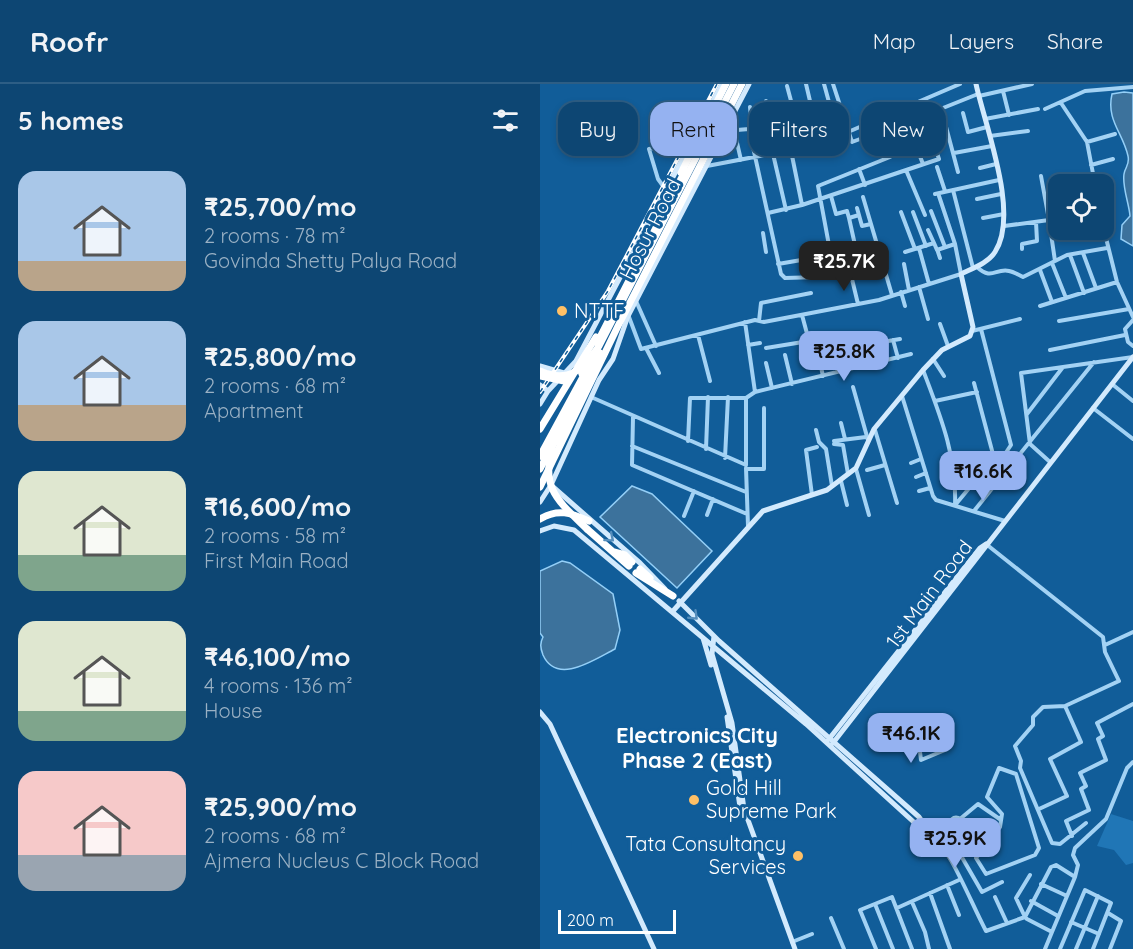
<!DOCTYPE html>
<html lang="en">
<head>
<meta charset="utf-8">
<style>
  body { margin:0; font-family:Quicksand,sans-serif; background:#164d78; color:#f1f3f6; height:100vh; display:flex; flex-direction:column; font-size:22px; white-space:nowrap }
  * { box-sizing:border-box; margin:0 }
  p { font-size:20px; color:#9ab1c4 }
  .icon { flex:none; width:33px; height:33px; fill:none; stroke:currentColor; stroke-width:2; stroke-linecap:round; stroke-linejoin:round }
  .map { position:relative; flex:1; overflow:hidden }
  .side { display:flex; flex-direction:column; background:#0d4673; width:540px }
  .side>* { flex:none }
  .banner { position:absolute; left:18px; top:18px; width:484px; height:54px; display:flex; gap:12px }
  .fabs { position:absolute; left:508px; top:90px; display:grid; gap:12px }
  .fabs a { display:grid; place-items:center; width:66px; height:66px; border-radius:12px; background:#0d4673; box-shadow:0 3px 9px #0003,0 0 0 2px #2d5e85; font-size:30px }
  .scale { position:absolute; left:18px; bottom:15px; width:118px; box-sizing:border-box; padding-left:6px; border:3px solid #fff; border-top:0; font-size:16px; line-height:21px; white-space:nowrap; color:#fff; -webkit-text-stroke:4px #115d99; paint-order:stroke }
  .price { position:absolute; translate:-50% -51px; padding:0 14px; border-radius:12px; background:#95b2f1; color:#111; font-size:20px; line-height:39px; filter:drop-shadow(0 2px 3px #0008) }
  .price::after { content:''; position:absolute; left:50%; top:36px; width:18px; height:14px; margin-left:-9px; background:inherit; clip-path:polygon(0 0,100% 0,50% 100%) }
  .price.active { background:#222; color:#fff }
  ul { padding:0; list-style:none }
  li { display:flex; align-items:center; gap:18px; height:150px; padding:0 18px }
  li span { display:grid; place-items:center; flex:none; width:168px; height:120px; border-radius:18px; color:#555 }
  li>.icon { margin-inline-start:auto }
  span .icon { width:72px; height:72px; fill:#fffc; stroke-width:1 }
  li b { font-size:26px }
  h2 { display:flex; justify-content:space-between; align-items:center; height:72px; padding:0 18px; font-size:26px }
  .pill { padding:0 21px; border-radius:18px; background:#0d4673; box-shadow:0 3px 9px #0003,0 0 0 2px #2d5e85; font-size:21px; line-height:54px }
  .pill.active { background:#95b2f1; color:#111 }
  header { display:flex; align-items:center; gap:36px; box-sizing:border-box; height:84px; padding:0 30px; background:#0d4673; border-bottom:2px solid #2d5e85 }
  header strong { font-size:28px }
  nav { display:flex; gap:33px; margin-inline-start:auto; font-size:21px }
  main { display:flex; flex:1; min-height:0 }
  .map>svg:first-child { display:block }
  .green { fill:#2076b6 }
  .water { fill:#3c729c; stroke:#94cff7; stroke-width:1.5 }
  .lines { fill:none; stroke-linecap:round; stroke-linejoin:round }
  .street { stroke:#a3d2f4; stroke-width:4 }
  .secondary { stroke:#d3eafd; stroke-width:5 }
  .highway { stroke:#fff; stroke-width:7 }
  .rail-casing { stroke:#fff; stroke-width:4 }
  .rail { stroke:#115d99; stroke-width:1.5; stroke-dasharray:4.5; stroke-linecap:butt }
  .highway-bridge { stroke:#fff; stroke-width:7 }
  .oneway { stroke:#558ebc }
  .poi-dot { fill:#ffc066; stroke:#115d99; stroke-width:2 }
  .labels { text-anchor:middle; stroke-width:6; stroke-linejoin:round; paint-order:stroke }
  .street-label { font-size:20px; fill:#fff; stroke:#115d99 }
  .poi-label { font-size:20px; fill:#fff; stroke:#115d99; text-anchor:start }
  .quarter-label { font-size:22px; font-weight:bold; fill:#fff; stroke:#115d99 }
</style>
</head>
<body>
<header>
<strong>Roofr</strong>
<nav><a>Map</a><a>Layers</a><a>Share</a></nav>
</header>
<main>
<section class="side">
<h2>5 homes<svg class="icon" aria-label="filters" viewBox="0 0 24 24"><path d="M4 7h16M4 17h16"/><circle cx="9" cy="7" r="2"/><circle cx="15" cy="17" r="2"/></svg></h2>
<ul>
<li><span style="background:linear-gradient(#a9c7e8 75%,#b9a48a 0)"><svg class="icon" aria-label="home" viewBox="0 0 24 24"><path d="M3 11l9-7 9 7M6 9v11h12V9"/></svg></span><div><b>₹25,700/mo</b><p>2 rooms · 78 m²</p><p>Govinda Shetty Palya Road</p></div></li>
<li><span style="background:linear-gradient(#a9c7e8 70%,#b9a48a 0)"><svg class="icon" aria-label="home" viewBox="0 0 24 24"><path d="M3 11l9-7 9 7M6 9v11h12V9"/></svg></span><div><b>₹25,800/mo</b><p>2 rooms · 68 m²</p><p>Apartment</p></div></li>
<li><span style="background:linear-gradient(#dfe7d0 70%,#7fa58c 0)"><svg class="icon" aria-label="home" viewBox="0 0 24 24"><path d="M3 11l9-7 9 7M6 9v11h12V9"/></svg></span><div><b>₹16,600/mo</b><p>2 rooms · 58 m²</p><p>First Main Road</p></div></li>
<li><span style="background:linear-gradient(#dfe7d0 75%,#7fa58c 0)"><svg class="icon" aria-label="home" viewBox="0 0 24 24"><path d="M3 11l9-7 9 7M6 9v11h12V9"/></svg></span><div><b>₹46,100/mo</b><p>4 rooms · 136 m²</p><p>House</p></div></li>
<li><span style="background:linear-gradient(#f6c9c9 70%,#9aa5b1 0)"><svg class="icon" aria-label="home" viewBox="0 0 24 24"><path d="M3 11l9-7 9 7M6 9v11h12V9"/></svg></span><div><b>₹25,900/mo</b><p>2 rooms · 68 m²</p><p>Ajmera Nucleus C Block Road</p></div></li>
</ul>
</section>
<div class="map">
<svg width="593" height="865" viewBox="0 0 593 865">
  <rect width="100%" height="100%" fill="#115d99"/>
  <path class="green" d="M571 730 593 737V779L586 781 574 766 557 762Z"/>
  <path class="water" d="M584 8 593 9V162L581 155 582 141 590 132C589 119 582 103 584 90 585 83 590 81 588 72 583 49 566 36 572 10Z
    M92 402 112 410 172 467 137 504 60 433Z
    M22 477 30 479 73 510 80 546 75 565C55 575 17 602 3 571 0 563 0 559 3 553L0 549V487Z"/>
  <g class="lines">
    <path class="street" d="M266 0 274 34
      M284 0 292 29
      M293 0 312 58 328 52
      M247 2 257 39
      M463 7 469 31
      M439 12 492 0
      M226 17 227 44 246 126
      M521 19 547 58 555 100
      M210 23 212 45
      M505 25 545 7 593 3
      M423 29 428 48 447 43
      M445 35 498 25
      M373 36 438 10
      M246 42 262 121
      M209 45 241 190 245 194 278 193
      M194 46 201 76
      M185 47 246 42 300 27
      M308 48 420 0
      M372 52 383 80
      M450 52 488 47
      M547 58 575 50
      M414 69 452 62
      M551 81 573 75
      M167 82 251 66
      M397 83 405 107
      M440 84 456 80
      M319 85 325 101
      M366 86 385 131
      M501 92 509 136
      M126 106 118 95 109 65 152 58
      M413 106 433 184
      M395 110 459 96
      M291 112 296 130 307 127 309 134 319 131
      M323 113 352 211
      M437 115 461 110
      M317 124 322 142 331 140
      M391 127 405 163
      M361 128 375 165
      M373 128 386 162
      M228 129 262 121 399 75 388 44 405 39 418 88
      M309 134 317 170
      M443 134 464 130
      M464 142 509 136 515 177
      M388 146 394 159
      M564 146 577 198 593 233
      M223 149 226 168
      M379 164 389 200
      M397 165 400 174
      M482 165V160L497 157 496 138
      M365 168 394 159 397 166 415 160
      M543 169 556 204
      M530 171 544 209
      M291 172 278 102 350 73
      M512 179 526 214
      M238 180 273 174
      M364 180 369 206
      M437 183C452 197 455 184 469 187 474 188 479 191 483 193L527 171 567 164
      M500 186 512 218
      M311 191 318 220
      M379 203 388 235
      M361 208 365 222
      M96 217 116 262
      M500 222 577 198
      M89 233 101 265 215 236 224 238 339 216 421 190 415 160 399 112
      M593 236 585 245 588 258 593 262
      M219 237 221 219 271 209
      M519 237 589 225
      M205 238 215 308
      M400 240 408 262
      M441 245 471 361 459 379
      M432 247 480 235
      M158 251 170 297
      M353 256 358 274
      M208 261 220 259
      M325 261 360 255
      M106 264 119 289
      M226 264 269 257 262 231
      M510 266 585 251
      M292 267 298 288
      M310 269 314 284
      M245 271 252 300
      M279 274 283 292
      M393 275 404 292
      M226 279 232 304
      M383 286C400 331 417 372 415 421
      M434 299 454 374 467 386
      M572 300 593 317
      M313 303 328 356
      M362 312 393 412 396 416 465 437
      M51 313 206 381V314
      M395 317 437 308
      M553 324 593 355
      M487 330 523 283
      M93 333 92 381 207 430
      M301 339 305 355
      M276 346 279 358 286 365 292 402
      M335 346 357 419
      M148 357 150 314H206L215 308 371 270
      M294 357 326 353
      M294 360 303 361 308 390
      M92 362 206 408
      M166 365 168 313
      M185 374 188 313
      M510 378 490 360 481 289 593 273
      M371 379 381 375
      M206 384 208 442
      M208 385H224V324
      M316 385 329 431
      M327 386 345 381
      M376 393 386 389
      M301 397 307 421
      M379 407 390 404
      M272 411 266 366 277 363
      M416 420 454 374
      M434 427 554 278
      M167 431 173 415
      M144 432 154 407
      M446 460 563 553 565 568 579 597 525 622 541 658 510 675 527 712 499 725
      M565 561 593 548
      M525 622 503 623 493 633V641L475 662 481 677 480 684 512 759 520 760 546 739
      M376 636 381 676 405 666
      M459 684 476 690 499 764 495 771 446 790 436 774 460 743 462 730 447 713Z
      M410.5 739a5.5 5.5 0 1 1 11 0a5.5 5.5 0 1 1-11 0Z
      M420 735 438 720 461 736
      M386 743C413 769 428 813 446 847L485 833 511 783 516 781 535 793 512 848 487 835 485 833 476 814 490 791
      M405 744 442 808 462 798
      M418 744 442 769
      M394 751 406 743
      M532 752 526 737 549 726 541 705 546 702 540 689 566 676 558 655 563 652 557 639 593 620
      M535 793 538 781 533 771 535 764 566 735 587 684 593 678
      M501 800 527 812
      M407 801 419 831
      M390 809 410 865
      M455 813 467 839
      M491 817 518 832
      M372 818 385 848 389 865
      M335 820 353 865
      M357 824 419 796
      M568 829 581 837 570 865
      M291 834 304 865
      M531 838 559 850
      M252 858 272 850
      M336 865 320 826 352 813 372 865
      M505 865 512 848
      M520 865 545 806 571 819 553 865
      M536 865 558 812"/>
    <path class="secondary" d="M0 282 24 289
      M0 301 8 307
      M0 320 8 307 36 277 182 0
      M12 402 100 479 125 505
      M0 418 11 401 59 296 73 275 88 232 209 0
      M0 447 14 442 34 446 266 640 377 741 386 743
      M139 517 179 557 379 733 386 743
      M133 527 223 427 287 406 316 384 334 345 383 286 402 266 430 252 433 243 421 190C433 184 448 179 455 168 480 130 445 42 436 0
      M174 552 172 570 192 639 204 725 255 865
      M163 554 171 581
      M0 628 10 640 114 865
      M187 633 201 730
      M289 655 440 464 446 460
      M293 659 593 273"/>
    <path class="highway" d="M141 89 186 0
      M57 259 145 87
      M0 345 56 253
      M0 372 44 291
      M0 385 58 274
      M0 403 78 242 202 0
      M0 435C18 424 31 429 49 437
      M47 445 89 482
      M74 468 85 471 92 478
      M100 485 110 494
      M96 489 133 512"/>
    <defs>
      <path id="rail" d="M0 308 68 207 177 0"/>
    </defs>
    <use href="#rail" class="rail-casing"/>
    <use href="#rail" class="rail"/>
    <path class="highway-bridge" d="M0 287C29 300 43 285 59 262L194 0
      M42 290 60 269
      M0 292 24 297
      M13 360C0 404 17 416 47 445"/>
  </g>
  <defs><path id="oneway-chevron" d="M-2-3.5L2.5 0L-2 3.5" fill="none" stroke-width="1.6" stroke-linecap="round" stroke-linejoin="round" transform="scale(1.5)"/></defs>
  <g class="oneway">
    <use href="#oneway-chevron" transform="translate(70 454) rotate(40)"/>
    <use href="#oneway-chevron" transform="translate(154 532) rotate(44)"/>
  </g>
  <g class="poi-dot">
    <circle cx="22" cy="227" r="6"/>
    <circle cx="154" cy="716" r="6"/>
    <circle cx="258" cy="772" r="6"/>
  </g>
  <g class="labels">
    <g class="street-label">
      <text transform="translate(110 145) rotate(-63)" y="7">Hosur Road</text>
      <text transform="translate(389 510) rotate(-53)" y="7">1st Main Road</text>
    </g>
    <g class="poi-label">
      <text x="34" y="234">NTTF</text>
      <text x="166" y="711">Gold Hill<tspan x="166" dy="23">Supreme Park</tspan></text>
      <text x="246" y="767" text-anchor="end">Tata Consultancy<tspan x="246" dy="23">Services</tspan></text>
    </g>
    <g class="quarter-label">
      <text x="157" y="659">Electronics City<tspan x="157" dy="25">Phase 2 (East)</tspan></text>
    </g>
  </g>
</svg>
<div class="fabs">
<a><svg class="icon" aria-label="locate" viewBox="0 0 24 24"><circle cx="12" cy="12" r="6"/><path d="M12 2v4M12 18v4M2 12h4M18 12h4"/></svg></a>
</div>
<div class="scale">200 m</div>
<b class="price active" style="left:304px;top:208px">₹25.7K</b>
<b class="price" style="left:304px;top:298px">₹25.8K</b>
<b class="price" style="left:443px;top:418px">₹16.6K</b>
<b class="price" style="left:371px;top:680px">₹46.1K</b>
<b class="price" style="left:415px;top:785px">₹25.9K</b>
<div class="banner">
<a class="pill">Buy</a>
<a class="pill active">Rent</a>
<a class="pill">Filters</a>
<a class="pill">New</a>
</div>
</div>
</main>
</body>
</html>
